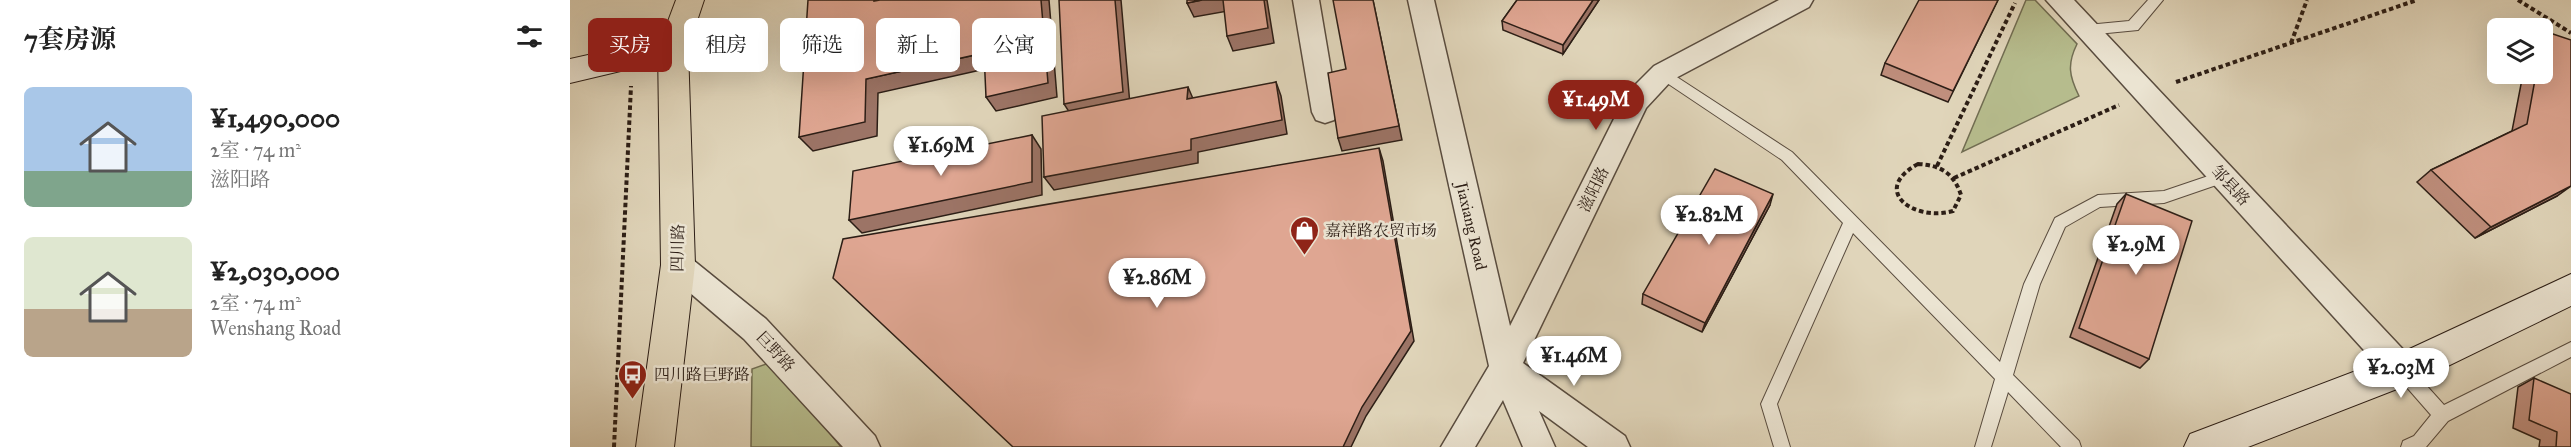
<!DOCTYPE html>
<html lang="zh">
<head>
<meta charset="utf-8">
<style>
  body { margin:0; font-family:"IM FELL Great Primer","Noto Serif SC",serif; background:#f2f2f2; color:#222; height:100vh; display:flex; flex-direction:column; font-size:22px; white-space:nowrap }
  * { box-sizing:border-box; margin:0 }
  p { font-size:20px; color:#767676 }
  .icon { flex:none; width:33px; height:33px; fill:none; stroke:currentColor; stroke-width:2; stroke-linecap:round; stroke-linejoin:round }
  .map { position:relative; flex:1; overflow:hidden }
  .side { display:flex; flex-direction:column; background:#fff; width:570px }
  .side>* { flex:none }
  .hud { position:absolute; left:18px; top:18px; width:570px; height:54px; display:flex; gap:12px }
  .fabs { position:absolute; left:1917px; top:18px; display:grid; gap:12px }
  .fabs a { display:grid; place-items:center; width:66px; height:66px; border-radius:9px; background:#fff; box-shadow:0 6px 24px #0002; font-size:30px }
  .price { position:absolute; translate:-50% -51px; padding:0 14px; border-radius:21px; background:#fff; color:#222; font-size:20px; line-height:39px; filter:drop-shadow(0 2px 3px #0008) }
  .price::after { content:''; position:absolute; left:50%; top:36px; width:18px; height:14px; margin-left:-9px; background:inherit; clip-path:polygon(0 0,100% 0,50% 100%) }
  .price.current { background:#8f2418; color:#fff }
  ul { padding:0; list-style:none }
  li { display:flex; align-items:center; gap:18px; height:150px; padding:0 24px }
  li span { display:grid; place-items:center; flex:none; width:168px; height:120px; border-radius:9px; color:#555 }
  li>.icon { margin-inline-start:auto }
  span .icon { width:72px; height:72px; fill:#fffc; stroke-width:1 }
  li b { font-size:26px }
  h2 { display:flex; justify-content:space-between; align-items:center; height:72px; padding:0 24px; font-size:26px }
  .pill { padding:0 21px; border-radius:9px; background:#fff; box-shadow:0 6px 24px #0002; font-size:21px; line-height:54px }
  .pill.current { background:#8f2418; color:#fff }
  main { display:flex; flex:1; min-height:0 }
  .map>svg:first-child { display:block }
  .green { fill:#b6bc8d; stroke:#716d52; stroke-width:1.5 }
  .lines { fill:none; stroke-linecap:round; stroke-linejoin:round }
  .lane-casing { stroke:#594c3f; stroke-width:2 }
  .street-casing { stroke:#594c3f; stroke-width:3 }
  .secondary-casing { stroke:#2c1e16; stroke-width:2 }
  .primary-casing { stroke:#2c1e16; stroke-width:2 }
  .path { stroke:#2c1e16; stroke-width:4; stroke-dasharray:4.5 3; stroke-linecap:butt }
  .lane { fill:#ebe4d2; fill-rule:evenodd }
  .street { fill:#ebe4d2; fill-rule:evenodd }
  .secondary { fill:#ebe4d2; fill-rule:evenodd }
  .primary { fill:#e0d5ba; fill-rule:evenodd }
  .wall { fill:#c08f7e; stroke:#2c1e16; stroke-width:1.5 }
  .shaded-wall { fill:#9c7466; stroke:#2c1e16; stroke-width:1.5 }
  .building { fill:#dfa692; stroke:#2c1e16; stroke-width:1.5 }
  .labels { text-anchor:middle; stroke-width:5; stroke-linejoin:round; paint-order:stroke }
  .street-label { font-size:16px; fill:#2c1e16; stroke:#ebe4d2 }
  .poi-label { font-size:16px; fill:#2c1e16; stroke:#ebe4d2; text-anchor:start }
</style>
</head>
<body>
<main>
<section class="side">
<h2>7套房源<svg class="icon" aria-label="filters" viewBox="0 0 24 24"><path d="M4 7h16M4 17h16"/><circle cx="9" cy="7" r="2"/><circle cx="15" cy="17" r="2"/></svg></h2>
<ul>
<li><span style="background:linear-gradient(#a9c7e8 70%,#7fa58c 0)"><svg class="icon" aria-label="home" viewBox="0 0 24 24"><path d="M3 11l9-7 9 7M6 9v11h12V9"/></svg></span><div><b>¥1,490,000</b><p>2室 · 74 m²</p><p>滋阳路</p></div></li>
<li><span style="background:linear-gradient(#dfe7d0 60%,#b9a48a 0)"><svg class="icon" aria-label="home" viewBox="0 0 24 24"><path d="M3 11l9-7 9 7M6 9v11h12V9"/></svg></span><div><b>¥2,030,000</b><p>2室 · 74 m²</p><p>Wenshang Road</p></div></li>
</ul>
</section>
<div class="map">
<svg width="2001" height="447" viewBox="0 0 2001 447">
  <rect width="100%" height="100%" fill="#e0d5ba"/>
  <filter id="stains"><feTurbulence type="fractalNoise" baseFrequency=".00333" numOctaves="4"/><feColorMatrix values="0 0 0 0 .2 0 0 0 0 .09 0 0 0 0 .02 0 0 0 .5 -.17"/></filter>
  <radialGradient id="worn" r=".72"><stop offset=".6" stop-color="#630" stop-opacity="0"/><stop offset="1" stop-color="#630" stop-opacity=".3"/></radialGradient>
  <path class="green" d="M1456 0H1465L1507 44C1497 64 1499 76 1509 96L1392 152Z
    M202 362 271 447H181L182 369Z"/>
  <g class="lines">
    <defs>
      <path id="lane" d="M1578 0H1593L1568 30 1517 35 1510 30 1517 25 1559 21Z
        M1093 68 1222 152 1430 362 1454 284 1485 218 1528 195 1594 191 1653 171 1658 173 1660 177 1658 181 1594 203 1530 207 1495 227 1470 284 1443 375 1509 441 1511 447H1491L1438 392 1421 447H1405L1425 379 1283 233 1207 404 1220 447H1204L1191 404 1273 223 1212 160 1088 77 1086 73Z
        M2001 342V357L1878 421 1856 447H1831L1833 441 1844 436 1861 415 1826 375 1824 370 1826 365 1832 363 1838 365 1874 405Z"/>
      <path id="street" d="M723 0H749L768 112 764 120 755 123 746 120 742 112Z
        M838 0H864L940 326 1057 93 1084 66 1209 0H1243L1239 7 1102 80 1076 108 953 363 1055 436 1060 447H1018L969 411 985 447H953L933 400 905 447H871L919 366Z
        M1476 0H1504L1843 360 1847 370 1843 380 1832 384 1821 380Z
        M108 252 118 256 196 319 305 436 310 447H273L174 339 98 274 93 265 98 256Z"/>
      <path id="secondary" d="M103 36 114 40 118 48 114 56 0 83V59Z
        M2001 274V306L1845 382 1678 447H1614L1620 434 1820 358Z"/>
      <path id="primary" d="M106 0H134L118 48 125 265 104 447H66L91 265 88 48Z"/>
    </defs>
    <use href="#lane" class="lane-casing"/>
    <use href="#street" class="street-casing"/>
    <use href="#secondary" class="secondary-casing"/>
    <use href="#primary" class="primary-casing"/>
    <path class="path" d="M1948 0 2001 33
      M1721 43 1737 0
      M1606 82 1847 0
      M1348 164C1370 165 1384 173 1391 195L1383 211C1343 222 1300 190 1348 164Z
      M1367 166 1445 3
      M1384 178 1549 105
      M44 447 61 86"/>
    <use href="#lane" class="lane"/>
    <use href="#street" class="street"/>
    <use href="#secondary" class="secondary"/>
    <use href="#primary" class="primary"/>
  </g>
  <path class="wall" d="M947 0H1029L993 54 933 30 932 21Z
    M1428 0 1378 102 1311 75 1315 63Z
    M1974 31 1987 196 1905 238 1847 182 1861 170 1942 131 1953 74H1972V32Z
    M1556 194 1579 359 1570 368 1500 337 1547 204Z
    M1200 205 1132 332 1072 304 1073 294Z
    M1964 378 2001 447H1969L1970 440 1943 428 1948 387Z"/>
  <path class="shaded-wall" d="M471 0H479L487 97 426 111 416 97Z
    M545 0H551L560 105 503 118 494 104Z
    M632 0H654L658 11 624 17 617 3Z
    M694 0H697L704 43 663 51 657 36Z
    M803 0 832 140 772 151 768 138Z
    M1023 0H1029L993 54V45Z
    M414 53 424 67 308 93 307 136 243 151 229 137 296 79Z
    M706 82 711 96 717 134 628 152V163L484 190 474 177 621 139Z
    M618 87 624 101 617 99Z
    M462 135 471 149 472 195 292 233 279 220Z
    M809 148 813 161 844 341 796 416 781 447H773Z
    M2001 186 1987 196 1905 238 1921 227Z
    M1203 194 1200 205 1132 332 1135 323Z"/>
  <path class="building" d="M238 0H304V1L310 0H471L478 83 416 97 414 53 296 79 295 122 229 137Z
    M489 0H545L553 92 494 104Z
    M617 0H632L617 3Z
    M653 0H694L698 28 657 36Z
    M763 0H803L829 126 768 138 758 73 776 69Z
    M947 0H1023L993 45 932 21Z
    M1349 0H1428L1383 91 1315 63Z
    M1974 31 2001 40V186L1921 227 1861 170 1957 124 1966 74H1972V40Z
    M706 82 712 120 621 139V150L474 177 472 116 618 87 617 99Z
    M462 135V182L279 220 283 171Z
    M809 148 841 331 792 407 773 447H443L263 278 273 239Z
    M1145 169 1203 194 1135 323 1073 294Z
    M1556 194 1622 221 1579 359 1509 328Z
    M1964 378 2001 394V447H1986L1987 432 1959 420Z"/>
  <defs>
    <symbol id="shop-pin" viewBox="-11 -11 22 30"><path d="M0 17L-7.5 6A9.5 9.5 0 1 1 7.5 6Z" fill="#8f2418" stroke="#ebe4d2"/><path d="M-5-2.5h2.3a2.7 3.5 0 0 1 5.4 0H5L5.5 6h-11ZM-1.5-2.5h3a1.5 2.3 0 0 0-3 0Z" fill="#fff"/></symbol>
    <symbol id="bus-pin" viewBox="-11 -11 22 30"><path d="M0 17L-7.5 6A9.5 9.5 0 1 1 7.5 6Z" fill="#8f2418" stroke="#ebe4d2"/><path d="M-5-6H5V4H4V6H2V4H-2V6H-4V4H-5ZM-3.5-4V0h7V-4ZM-3.5 1.2v1.5H-2V1.2ZM2 1.2v1.5H3.5V1.2Z" fill="#fff"/></symbol>
  </defs>
  <g fill-rule="evenodd">
    <use href="#shop-pin" x="718" y="214" width="33" height="45"/>
    <use href="#bus-pin" x="46" y="358" width="33" height="45"/>
  </g>
  <g class="labels">
    <g class="street-label">
      <text transform="translate(1661 185) rotate(47)" y="6">邹县路</text>
      <text transform="translate(1023 189) rotate(-64)" y="6">滋阳路</text>
      <text transform="translate(902 226) rotate(77)" y="6">Jiaxiang Road</text>
      <text transform="translate(107 248) rotate(-89)" y="6">四川路</text>
      <text transform="translate(206 351) rotate(47)" y="6">巨野路</text>
    </g>
    <g class="poi-label">
      <text x="755" y="236">嘉祥路农贸市场</text>
      <text x="84" y="380">四川路巨野路</text>
    </g>
  </g>
  <rect width="100%" height="100%" filter="url(#stains)"/>
  <rect width="100%" height="100%" fill="url(#worn)"/>
</svg>
<div class="fabs">
<a><svg class="icon" aria-label="layers" viewBox="0 0 24 24"><path d="M12 4l9 5-9 5-9-5zM3 14l9 5 9-5"/></svg></a>
</div>
<b class="price current" style="left:1026px;top:131px">¥1.49M</b>
<b class="price" style="left:371px;top:177px">¥1.69M</b>
<b class="price" style="left:1139px;top:246px">¥2.82M</b>
<b class="price" style="left:1566px;top:276px">¥2.9M</b>
<b class="price" style="left:587px;top:309px">¥2.86M</b>
<b class="price" style="left:1004px;top:387px">¥1.46M</b>
<b class="price" style="left:1831px;top:399px">¥2.03M</b>
<div class="hud">
<a class="pill current">买房</a>
<a class="pill">租房</a>
<a class="pill">筛选</a>
<a class="pill">新上</a>
<a class="pill">公寓</a>
</div>
</div>
</main>
</body>
</html>
